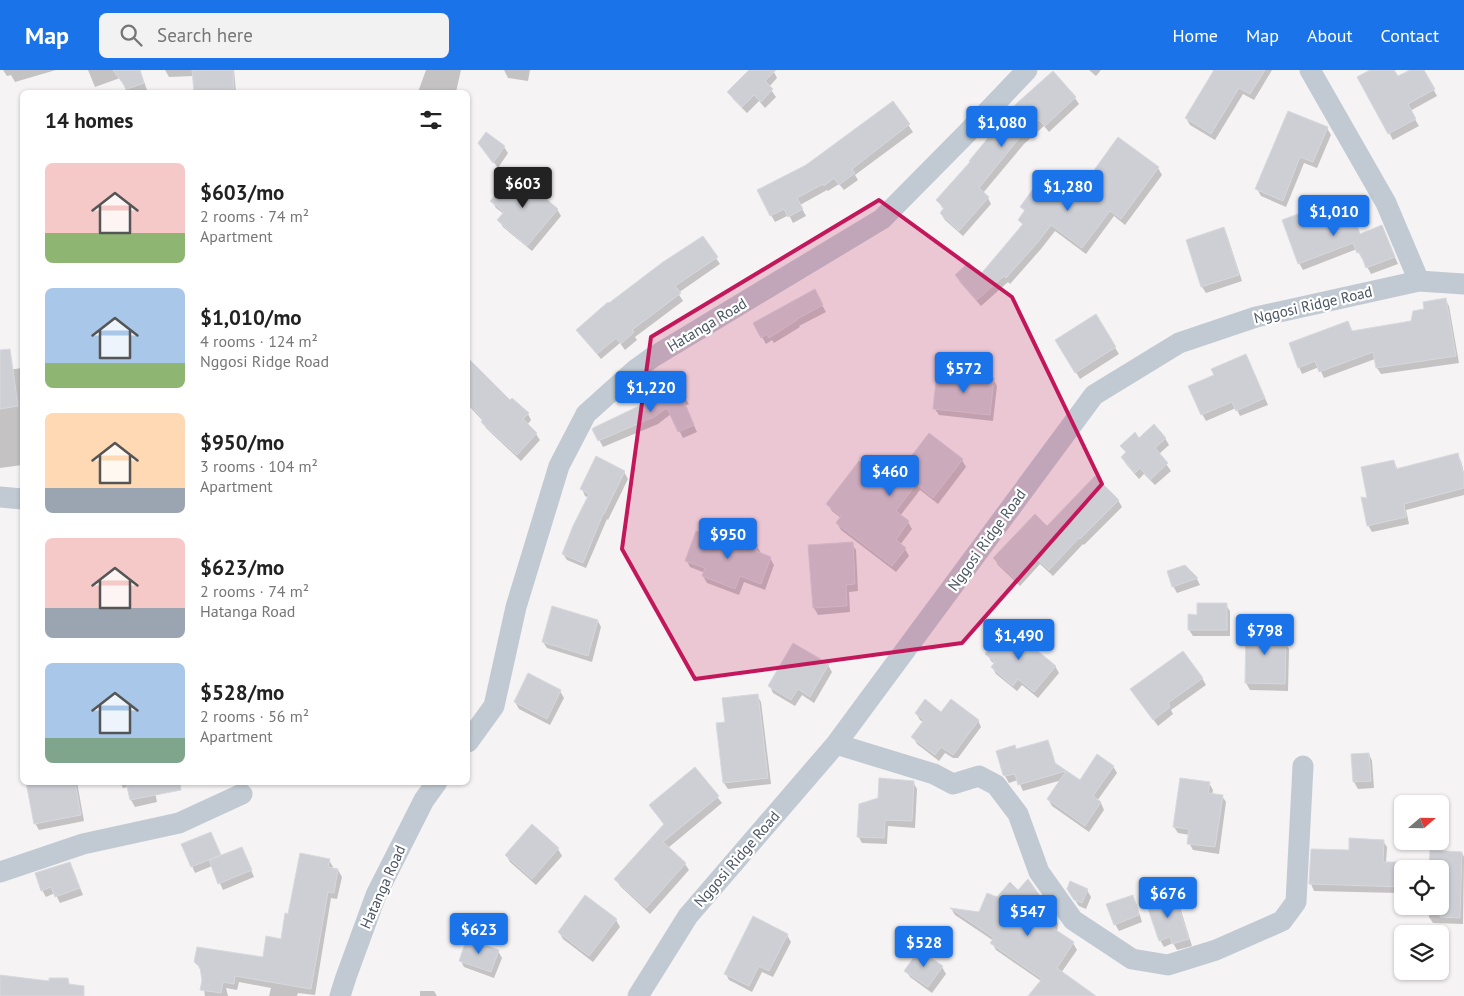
<!DOCTYPE html>
<html lang="en">
<head>
<meta charset="utf-8">
<style>
  body { margin:0; font-family:"PT Sans",sans-serif; background:#f2f2f2; color:#222; height:100vh; display:flex; flex-direction:column; font-size:19px; white-space:nowrap }
  * { box-sizing:border-box; margin:0 }
  p { font-size:16px; color:#767676 }
  .icon { flex:none; width:28px; height:28px; fill:none; stroke:currentColor; stroke-width:2; stroke-linecap:round; stroke-linejoin:round }
  .map { position:relative; flex:1; overflow:hidden }
  .side { position:absolute; left:20px; top:20px; width:450px; height:695px; display:flex; flex-direction:column; background:#fff; border-radius:8px; box-shadow:0 1px 4px #0004 }
  .side>* { flex:none }
  .needle { width:32px; rotate:70deg }
  .buttons { position:absolute; left:1394px; top:725px; display:grid; gap:10px }
  .buttons a { display:grid; place-items:center; width:55px; height:55px; border-radius:8px; background:#fff; box-shadow:0 1px 4px #0004; font-size:25px }
  .price { position:absolute; translate:-50% -42px; padding:0 11px; border-radius:5px; background:#1a73e8; color:#fff; font-size:16px; line-height:32px; filter:drop-shadow(0 1px 2px #0008) }
  .price::after { content:''; position:absolute; left:50%; top:30px; width:15px; height:11px; margin-left:-8px; background:inherit; clip-path:polygon(0 0,100% 0,50% 100%) }
  .price.current { background:#222; color:#fff }
  ul { padding:0; list-style:none }
  li { display:flex; align-items:center; gap:15px; height:125px; padding:0 25px }
  li span { display:grid; place-items:center; flex:none; width:140px; height:100px; border-radius:8px; color:#555 }
  li>.icon { margin-inline-start:auto }
  span .icon { width:60px; height:60px; fill:#fffc; stroke-width:1 }
  li b { font-size:21px }
  h2 { display:flex; justify-content:space-between; align-items:center; height:60px; padding:0 25px; font-size:21px }
  header { display:flex; align-items:center; gap:30px; box-sizing:border-box; height:70px; padding:0 25px; background:#1a73e8; color:#fff }
  header strong { font-size:24px }
  nav { display:flex; gap:28px; margin-inline-start:auto; font-size:18px }
  .search { width:350px; height:45px; background:#f2f2f2; display:flex; align-items:center; gap:12px; box-sizing:border-box; padding:0 18px; border-radius:8px; color:#767676; font-size:19px }
  .map>svg:first-child { display:block }
  .shadow { fill:#0003 }
  .building { fill:#cdcfd5; stroke:#d7d9de }
  .lines { fill:none; stroke-linecap:round; stroke-linejoin:round }
  .street { stroke:#c1cad2; stroke-width:21 }
  .marked { fill:#c2185b; fill-opacity:0.2; stroke:#c2185b; stroke-width:4; stroke-linejoin:round }
  .labels { text-anchor:middle; stroke-width:4.5; stroke-linejoin:round; paint-order:stroke }
  .street-label { font-size:15px; fill:#4a5661; stroke:#fff }
</style>
</head>
<body>
<header>
<strong>Map</strong>
<div class="search"><svg class="icon" aria-label="search" viewBox="0 0 24 24"><circle cx="10" cy="10" r="6"/><path d="M15 15l6 6"/></svg>Search here</div>
<nav><a>Home</a><a>Map</a><a>About</a><a>Contact</a></nav>
</header>
<div class="map">
<svg width="1464" height="926" viewBox="0 0 1464 926">
  <rect width="100%" height="100%" fill="#f5f3f3"/>
  <path class="shadow" d="M3 0H56L15 12 11 5 7 6Z
    M88 0H140L147 20 139 22H130L126 20 120 8 95 17Z
    M165 0H234L236 22H195L194 6 169 7Z
    M426 0H461L456 22H418Z
    M504 0H530L528 11 508 8Z
    M751 0H772L774 2 777 8 769 17 776 27 765 38 759 31 747 43 733 29 729 23Z
    M1089 0H1101L1096 6Z
    M1212 0H1272L1254 30 1243 24 1215 70 1190 55 1186 48 1214 1Z
    M1373 0H1393L1397 8 1412 0H1423L1437 26 1410 41 1419 56 1393 70 1359 7Z
    M1055 5 1075 28 1079 34 1049 62 1044 56 1024 74 983 123 988 128 991 134 963 166 945 150 941 144 944 140 937 130Z
    M893 33 913 62 855 105 858 110 844 120 839 114 828 121 827 120 800 135 806 146 793 153 789 145 775 152 771 145 807 96Z
    M1327 58 1331 65 1317 98 1304 93 1286 137 1261 126 1257 119Z
    M486 63 504 77 508 83 498 98 484 79Z
    M1158 98 1162 105 1125 155 1114 146 1086 184 1055 161 1041 179 1010 214 1008 212 981 236 960 212 956 205 980 206 1023 156 1020 150 1025 142 1022 137 1074 130Z
    M492 131 557 139 561 146 532 181 503 157 499 150 504 144 496 138Z
    M1325 135 1333 153H1356L1360 165 1385 164 1398 194 1371 204 1363 189H1362L1357 179 1303 200 1299 193Z
    M1223 159 1227 165 1242 211 1206 223 1202 217Z
    M716 188 720 194 678 223 683 231 635 267 637 270 625 280 620 273 601 289 582 266Z
    M814 221 826 242 799 256 800 257 774 273 772 270 766 274 754 253Z
    M1445 229 1449 236 1459 293 1381 304 1377 298 1375 289 1324 308 1319 297 1302 304 1299 297 1352 262 1413 252 1425 240Z
    M1095 246 1119 284 1080 309 1056 270Z
    M1249 292 1268 335 1240 346 1236 338 1206 351 1202 344Z
    M22 298V395L0 398V301Z
    M468 298 528 344 531 350 527 355 536 364 540 370 521 391 486 358 482 352 483 351 468 335Z
    M993 309 997 316 993 351 939 345 935 339Z
    M675 312 689 334 685 336 697 362 683 368 671 344 658 354 603 377 594 360 640 337Z
    M929 365 962 390 966 397 938 434 920 420 900 446 908 452 912 459 900 475 905 479 909 486 896 502 841 460 837 453 841 448 832 441 828 435 890 416Z
    M1165 368 1169 375 1159 384 1171 401 1155 415 1144 404 1139 409 1126 394 1122 387 1126 383 1122 376 1139 369Z
    M1457 385 1461 391 1464 403V425L1406 440 1409 454 1372 462 1368 455 1369 430 1394 392 1398 400Z
    M624 402 628 409 608 450 607 449 586 498 567 490 563 484 589 428 585 426 582 419Z
    M1118 430 1122 437 1084 475 1083 474 1053 506 1040 494 1020 516 998 495 994 488 1047 458Z
    M728 474 757 476 761 483V484L770 488 774 495 765 520 744 512 739 525 707 513 703 506 705 503 690 497 687 491Z
    M852 474 856 480 858 521 849 522 850 542 818 545 814 538 810 476Z
    M1185 497 1197 509 1200 515 1177 523 1173 516Z
    M1226 535 1230 541V566H1193L1189 560Z
    M598 551 601 557 592 592 547 578 543 572Z
    M1247 556 1272 557 1276 565 1280 566 1289 579 1288 621 1250 620 1246 613Z
    M794 575 828 595 832 602 814 633 802 625 795 636 773 623 770 616Z
    M987 584 1055 596 1059 603 1038 628 1022 615 1017 621 996 604 992 597 995 594 991 591Z
    M529 605 560 621 564 628 550 655 519 639 515 632Z
    M1202 608 1206 615 1171 640 1173 644 1158 656 1136 626Z
    M757 625 761 632 771 714 728 719 724 713 727 653Z
    M916 643 941 644 978 650 981 657 958 688H953L945 683 939 691 917 674 913 667 923 652 920 650Z
    M1047 671 1051 678 1056 695 1080 712 1113 696 1117 703 1097 731 1101 733 1104 740 1089 762 1052 736 1048 729 1062 710 1023 721 1018 710 1009 713 1004 704 1017 680Z
    M1369 684 1372 691 1374 718 1358 719 1354 712 1352 685Z
    M695 699 722 733 668 778 685 794 689 800 650 844 620 816 616 809 664 755 650 735Z
    M27 712H77L84 751 39 760 35 753Z
    M120 712H153L157 732 135 737 131 730 128 717 123 718Z
    M913 712 917 719 915 758 888 756 887 774 862 773 858 766 879 729Z
    M1209 713 1213 720 1212 725 1222 726 1226 732 1219 784 1193 780 1189 773 1190 765 1178 763 1174 757Z
    M532 756 558 779 562 786 536 815 510 792 506 785Z
    M211 763 221 786 242 778 254 807 223 820 212 796 195 803 192 796Z
    M1383 771 1387 777 1386 793H1431L1462 783 1464 787 1463 854 1433 853 1429 847V836H1440V799H1402V825H1399L1398 823 1314 821 1311 814 1312 780 1351 781Z
    M329 790 333 797 332 799 338 800 342 807 337 829 331 828 315 925 298 923 297 926H269L271 918 239 912 237 920 226 918 228 926H205L201 901 196 892 264 889 282 870 289 845Z
    M70 793 73 800 83 825 60 833 55 823 46 827 42 820Z
    M1087 820 1091 827 1086 839 1079 836 1072 826Z
    M1174 825 1178 831 1192 876 1177 880 1173 873 1164 877 1160 870Z
    M1132 826 1136 833 1142 852 1119 861 1115 854Z
    M952 840 980 843 1054 847 1058 854 1057 862 1073 873 1077 880 1061 903 1093 926H1029L1041 911 996 880 992 873 994 871 955 845Z
    M616 850 620 857 593 892 563 869 559 862Z
    M787 865 791 872 773 907 762 902 752 922 729 910 726 904Z
    M498 881 502 888 494 908 464 897 461 891Z
    M942 897 946 904 932 923 910 907 906 901Z
    M420 921H434L437 926H420Z"/>
  <path class="building" d="M113 0H140L144 13 127 19Z
    M192 0H233L234 22H194Z
    M749 0H776L765 11 773 19 761 32 754 25 742 37 727 22Z
    M1214 0H1265L1250 24 1239 18 1211 64 1185 48Z
    M1370 0H1394L1398 6 1410 0H1424L1435 19 1408 34 1416 49 1388 64 1357 7Z
    M1053 1 1076 27 1045 56 1039 50 1020 67 979 118 989 127 959 161 940 143 944 138 936 130 970 92 969 91 1017 33Z
    M893 31 910 54 852 99 855 103 839 115 834 108 824 116 823 114 797 128 803 139 788 147 784 139 770 146 757 120 806 95Z
    M1288 41 1328 57 1313 92 1300 87 1283 131 1255 119Z
    M486 62 505 76 493 93 478 73Z
    M1118 67 1159 97 1121 149 1110 141 1082 178 1051 155 1038 172 1006 208 1004 206 977 230 955 205 969 192 980 205 1023 154 1018 150 1025 140 1020 137 1043 105 1074 128Z
    M515 102 558 139 527 176 497 150 504 142 490 131Z
    M1325 134 1332 152 1353 144 1360 164 1382 155 1395 187 1366 198 1360 182 1357 183 1353 173 1298 194 1282 150Z
    M1224 157 1239 205 1201 217 1186 170Z
    M703 166 718 187 675 216 681 223 632 260 634 262 621 274 616 268 597 284 576 260 608 232 609 233 663 192Z
    M815 219 823 235 797 249V250L769 268 767 264 761 268 753 253Z
    M1446 228 1456 286 1376 298 1373 282 1319 302 1315 291 1298 298 1289 273 1348 251 1352 261 1411 251 1413 241 1424 239 1423 232Z
    M1096 244 1116 277 1075 303 1055 270Z
    M10 279 18 336 0 339V280Z
    M1246 284 1265 328 1236 341 1232 332 1201 345 1188 316 1214 305 1211 299Z
    M468 288 510 330 512 328 529 343 523 349 537 363 517 385 481 352 483 349 468 333Z
    M937 302 994 308 990 345 933 339Z
    M676 310 686 327 683 329 694 355 678 362 667 338 654 347 598 371 592 359 593 358 639 336Z
    M1154 354 1166 368 1155 378 1168 393 1150 410 1140 398 1135 403 1121 387 1126 382 1120 376 1135 362 1139 368Z
    M929 363 963 389 933 428 916 414 896 441 909 451 896 470 906 478 892 496 836 453 841 446 826 434 859 391 890 414Z
    M1458 383 1464 407V418L1404 434 1406 447 1367 456 1361 427 1367 428 1361 397 1394 390 1396 399Z
    M596 386 625 401 604 444H603L583 493 562 484 573 456 589 424 580 419Z
    M1095 406 1119 430 1080 469 1079 468 1049 500 1036 488 1016 510 993 488 1035 444 1047 456Z
    M696 461 728 473 733 466 758 475 756 481 771 487 761 514 740 506 735 519 702 506 705 498 685 491Z
    M853 472 855 514 846 515 847 536 813 538 808 475Z
    M1185 495 1198 508 1172 517 1167 501Z
    M1197 533H1227V560H1188V544L1197 545Z
    M552 536 598 550 588 586 542 572Z
    M1246 555 1273 556V564H1281V572H1286L1285 614 1245 613Z
    M1008 556 1056 596 1034 622 1018 609 1013 616 991 597 995 592 985 584Z
    M793 573 829 594 810 627 798 619 791 630 768 616Z
    M1183 581 1203 608 1168 633 1170 637 1153 650 1130 619Z
    M528 603 561 620 547 649 514 632Z
    M758 624 768 708 723 713 716 653 725 652 722 628Z
    M925 629 941 642 951 629 979 650 953 685 941 677 935 685 911 667 924 650 915 643Z
    M1048 670 1055 693 1080 710 1097 684 1114 696 1093 726 1101 732 1085 756 1047 729 1066 701 1018 715 1015 704 1005 706 1003 705 996 681 1015 675 1016 679Z
    M1369 683 1371 711 1353 712 1351 684Z
    M695 697 719 726 663 772 686 793 646 838 614 809 664 754 649 735Z
    M879 708 914 711 912 751 885 750 884 768 857 767 859 734 878 728Z
    M1180 708 1210 712 1208 723 1223 725 1215 777 1187 774 1189 759 1173 757Z
    M26 712H75L81 745 34 754Z
    M126 712H180L181 720 130 730Z
    M532 754 559 778 532 809 505 785Z
    M211 762 221 785 191 797 181 774Z
    M1349 768 1384 770 1383 792H1402V817L1309 814 1311 779 1349 780Z
    M242 777 252 800 218 814 209 790Z
    M1430 780 1462 782 1460 848 1440 847V799H1429Z
    M300 783 330 789 328 797 338 799 334 823 328 822 311 919 235 906 234 914 223 912 221 923 200 920 202 911 200 897 194 892 197 877 263 887 266 866 281 869 285 843 288 844Z
    M70 792 80 818 55 827 51 817 41 821 35 803Z
    M1028 809 1055 847 1053 858 1074 872 1057 898 1096 926H1028L1042 909 990 873 994 868 950 838 979 842 987 823 997 827 1010 812 1018 820Z
    M1070 811 1088 819 1082 833 1074 830 1067 819Z
    M1174 823 1189 869 1172 874 1170 867 1159 871 1146 833Z
    M585 825 617 849 589 886 558 862Z
    M1133 825 1139 845 1114 855 1106 834Z
    M753 846 788 864 769 901 759 896 749 916 724 904Z
    M467 868 499 880 491 902 459 891Z
    M919 880 943 896 928 917 904 901Z
    M0 905 49 911V908H68L69 914 84 916V926H0Z"/>
  <g class="lines">
    <path class="street" d="M1310 0 1386 133 1419 211
      M0 427 22 429
      M468 672 494 636 516 537 559 396 586 344 635 300 653 287 882 149 967 63 1027 0
      M836 674 934 704 953 714 979 706 996 715 1018 744 1039 802 1073 850 1132 889 1168 895 1216 880 1282 851 1296 832 1303 696
      M0 802 83 774 179 753 242 724
      M340 926 346 907 376 825 424 730 437 712
      M638 926 688 846 836 674 1094 325 1179 273 1256 247 1419 211 1464 214"/>
  </g>
  <path class="marked" d="M879 130 1012 227 1102 414 962 573 695 609 622 479 651 267Z"/>
  <g class="labels">
    <g class="street-label">
      <text transform="translate(1313 235) rotate(-13)" y="5">Nggosi Ridge Road</text>
      <text transform="translate(707 255) rotate(-31)" y="5">Hatanga Road</text>
      <text transform="translate(987 470) rotate(-54)" y="5">Nggosi Ridge Road</text>
      <text transform="translate(737 789) rotate(-49)" y="5">Nggosi Ridge Road</text>
      <text transform="translate(383 817) rotate(-66)" y="5">Hatanga Road</text>
    </g>
  </g>
</svg>
<div class="buttons">
<a><svg class="needle" viewBox="-14 -14 28 28"><path d="M0-13l5 13h-10z" fill="#e53935"/><path d="M0 13l5-13h-10z" fill="#767676"/></svg></a>
<a><svg class="icon" aria-label="locate" viewBox="0 0 24 24"><circle cx="12" cy="12" r="6"/><path d="M12 2v4M12 18v4M2 12h4M18 12h4"/></svg></a>
<a><svg class="icon" aria-label="layers" viewBox="0 0 24 24"><path d="M12 4l9 5-9 5-9-5zM3 14l9 5 9-5"/></svg></a>
</div>
<b class="price" style="left:1002px;top:78px">$1,080</b>
<b class="price current" style="left:523px;top:139px">$603</b>
<b class="price" style="left:1068px;top:142px">$1,280</b>
<b class="price" style="left:1334px;top:167px">$1,010</b>
<b class="price" style="left:964px;top:324px">$572</b>
<b class="price" style="left:651px;top:343px">$1,220</b>
<b class="price" style="left:890px;top:427px">$460</b>
<b class="price" style="left:728px;top:490px">$950</b>
<b class="price" style="left:1265px;top:586px">$798</b>
<b class="price" style="left:1019px;top:591px">$1,490</b>
<b class="price" style="left:1168px;top:849px">$676</b>
<b class="price" style="left:1028px;top:867px">$547</b>
<b class="price" style="left:479px;top:885px">$623</b>
<b class="price" style="left:924px;top:898px">$528</b>
<section class="side">
<h2>14 homes<svg class="icon" aria-label="filters" viewBox="0 0 24 24"><path d="M4 7h16M4 17h16"/><circle cx="9" cy="7" r="2"/><circle cx="15" cy="17" r="2"/></svg></h2>
<ul>
<li><span style="background:linear-gradient(#f6c9c9 70%,#8fb573 0)"><svg class="icon" aria-label="home" viewBox="0 0 24 24"><path d="M3 11l9-7 9 7M6 9v11h12V9"/></svg></span><div><b>$603/mo</b><p>2 rooms · 74 m²</p><p>Apartment</p></div></li>
<li><span style="background:linear-gradient(#a9c7e8 75%,#8fb573 0)"><svg class="icon" aria-label="home" viewBox="0 0 24 24"><path d="M3 11l9-7 9 7M6 9v11h12V9"/></svg></span><div><b>$1,010/mo</b><p>4 rooms · 124 m²</p><p>Nggosi Ridge Road</p></div></li>
<li><span style="background:linear-gradient(#ffd9b3 75%,#9aa5b1 0)"><svg class="icon" aria-label="home" viewBox="0 0 24 24"><path d="M3 11l9-7 9 7M6 9v11h12V9"/></svg></span><div><b>$950/mo</b><p>3 rooms · 104 m²</p><p>Apartment</p></div></li>
<li><span style="background:linear-gradient(#f6c9c9 70%,#9aa5b1 0)"><svg class="icon" aria-label="home" viewBox="0 0 24 24"><path d="M3 11l9-7 9 7M6 9v11h12V9"/></svg></span><div><b>$623/mo</b><p>2 rooms · 74 m²</p><p>Hatanga Road</p></div></li>
<li><span style="background:linear-gradient(#a9c7e8 75%,#7fa58c 0)"><svg class="icon" aria-label="home" viewBox="0 0 24 24"><path d="M3 11l9-7 9 7M6 9v11h12V9"/></svg></span><div><b>$528/mo</b><p>2 rooms · 56 m²</p><p>Apartment</p></div></li>
</ul>
</section>
</div>
</body>
</html>
